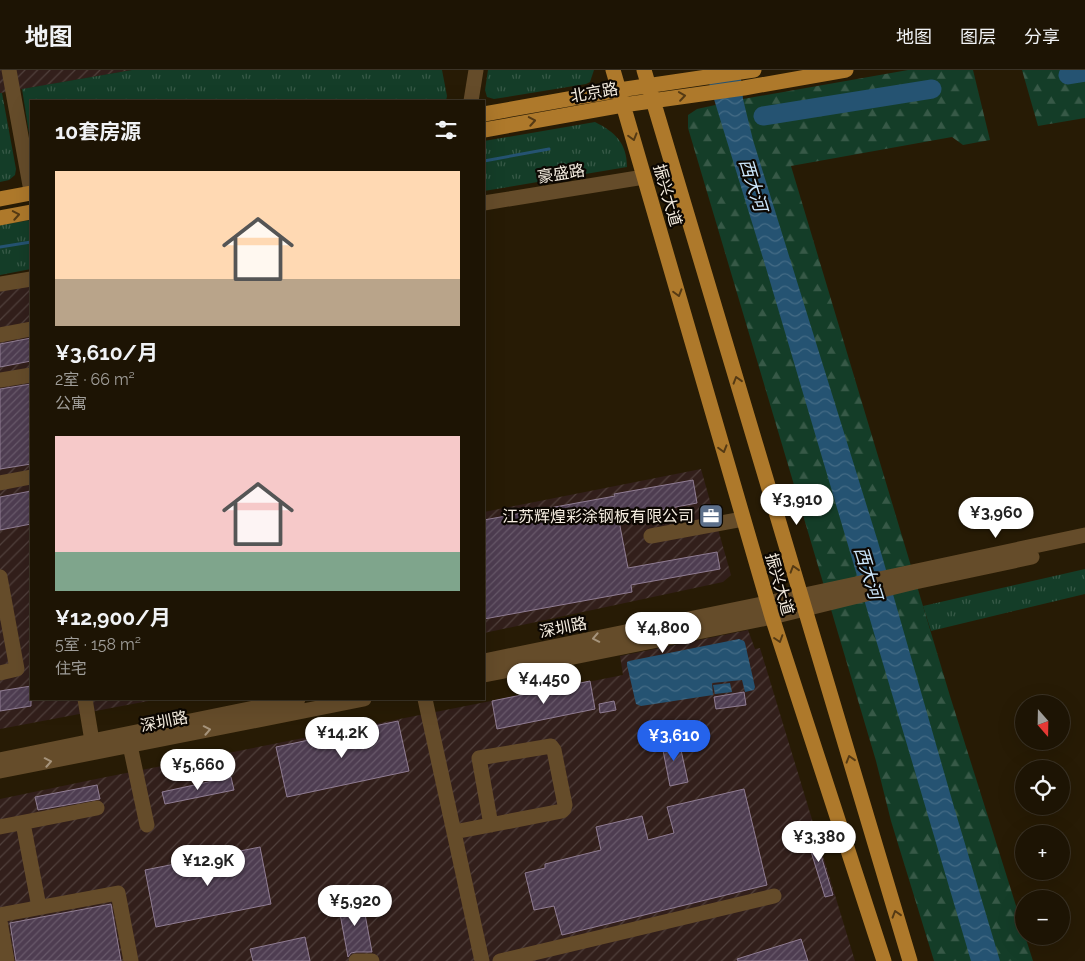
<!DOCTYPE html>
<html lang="zh">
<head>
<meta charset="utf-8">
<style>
  body { margin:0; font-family:Raleway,"Noto Sans SC",sans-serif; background:#2a2113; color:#f1f3f6; height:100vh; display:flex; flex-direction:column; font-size:19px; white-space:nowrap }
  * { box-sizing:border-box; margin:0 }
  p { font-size:16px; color:#a09e9a }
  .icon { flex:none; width:28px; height:28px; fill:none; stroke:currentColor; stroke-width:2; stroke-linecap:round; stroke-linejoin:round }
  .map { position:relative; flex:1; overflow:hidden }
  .details { position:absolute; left:30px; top:30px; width:455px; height:600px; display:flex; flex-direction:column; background:#1d1404; border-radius:0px; box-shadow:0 5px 20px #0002,0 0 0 1px #3b3326 }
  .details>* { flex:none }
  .needle { width:32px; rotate:160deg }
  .fabs { position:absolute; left:1015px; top:625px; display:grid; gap:10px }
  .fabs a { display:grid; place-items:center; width:55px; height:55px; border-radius:50%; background:#1d1404; box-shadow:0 5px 20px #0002,0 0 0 1px #3b3326; font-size:25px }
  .price { position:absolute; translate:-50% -42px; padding:0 11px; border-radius:18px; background:#fff; color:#222; font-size:16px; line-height:32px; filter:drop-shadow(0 1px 2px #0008) }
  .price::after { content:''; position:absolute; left:50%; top:30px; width:15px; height:11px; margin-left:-8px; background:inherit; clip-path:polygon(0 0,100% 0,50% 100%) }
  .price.on { background:#2563eb; color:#fff }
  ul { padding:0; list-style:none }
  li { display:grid; align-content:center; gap:10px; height:265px; padding:0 25px }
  li span { display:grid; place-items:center; height:155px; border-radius:0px; color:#555 }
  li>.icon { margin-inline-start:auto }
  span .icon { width:90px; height:90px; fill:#fffc; stroke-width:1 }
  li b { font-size:21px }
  h2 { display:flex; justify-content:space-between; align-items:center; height:60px; padding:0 25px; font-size:21px }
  header { display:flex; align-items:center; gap:30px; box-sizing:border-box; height:70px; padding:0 25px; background:#1d1404; border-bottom:1px solid #3b3326 }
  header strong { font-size:24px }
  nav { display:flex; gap:28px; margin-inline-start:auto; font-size:18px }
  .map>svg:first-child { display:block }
  .industrial { fill:url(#industrial-furrows) }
  .grass { fill:url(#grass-tufts) }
  .forest { fill:url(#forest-firs) }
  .water { fill:url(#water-waves) }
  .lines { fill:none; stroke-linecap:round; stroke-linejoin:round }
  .stream { stroke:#255372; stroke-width:3 }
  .river { stroke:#255372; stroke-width:19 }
  .building { fill:url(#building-hatch); stroke:#907d93 }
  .minor { stroke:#654c2a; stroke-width:15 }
  .major { stroke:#ae792b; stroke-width:15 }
  .oneway { stroke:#553a14 }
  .oneway2 { stroke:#a6947c }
  .labels { text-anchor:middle; stroke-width:4.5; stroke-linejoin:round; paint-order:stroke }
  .street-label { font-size:16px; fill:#f5ede0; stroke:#0c0702 }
  .poi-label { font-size:16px; fill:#f5ede0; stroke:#0c0702; text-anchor:end }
  .water-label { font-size:18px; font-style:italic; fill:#cce7fd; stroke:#0c0702 }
</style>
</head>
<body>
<header>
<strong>地图</strong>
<nav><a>地图</a><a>图层</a><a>分享</a></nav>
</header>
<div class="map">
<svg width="1085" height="891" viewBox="0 0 1085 891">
  <defs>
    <pattern id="industrial-furrows" width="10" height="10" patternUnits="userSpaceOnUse" patternTransform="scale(1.25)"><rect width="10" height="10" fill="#321f1b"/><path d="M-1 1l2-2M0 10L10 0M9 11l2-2" fill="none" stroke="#50403c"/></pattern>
    <pattern id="grass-tufts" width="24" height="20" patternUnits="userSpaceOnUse" patternTransform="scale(1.25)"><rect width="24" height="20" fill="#143d28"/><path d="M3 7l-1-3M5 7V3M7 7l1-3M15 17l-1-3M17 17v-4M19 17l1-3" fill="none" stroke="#375947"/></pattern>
    <pattern id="forest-firs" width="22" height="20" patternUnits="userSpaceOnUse" patternTransform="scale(1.25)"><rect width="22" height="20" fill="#143d28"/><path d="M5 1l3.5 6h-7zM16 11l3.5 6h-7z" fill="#375947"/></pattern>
    <pattern id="water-waves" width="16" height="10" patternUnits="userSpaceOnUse" patternTransform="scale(1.25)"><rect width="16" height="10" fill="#255372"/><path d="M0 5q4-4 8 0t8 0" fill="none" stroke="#456c86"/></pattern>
    <pattern id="building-hatch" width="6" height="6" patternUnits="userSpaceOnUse" patternTransform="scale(1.25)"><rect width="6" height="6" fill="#4e3d51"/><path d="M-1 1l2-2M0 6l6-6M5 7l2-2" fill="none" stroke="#68596a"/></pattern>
  </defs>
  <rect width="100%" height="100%" fill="#271b05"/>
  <path class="industrial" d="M0 0H132L0 23Z
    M31 215V629H159L0 659V220Z
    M701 399 731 505 723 512 484 563V442Z
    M748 560 755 579 760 578 855 891H0V729L101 708 623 605 620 586Z"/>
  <path class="grass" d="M132 0H442L447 26 446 31H31V76L22 19Z
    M488 0H594L590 12 586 14 494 29 487 27 485 20Z
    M0 23H2L16 99 15 105 9 110 0 112Z
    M595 52C615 62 627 73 627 97L484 121V71Z
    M31 150V199L0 205V155Z
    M1085 499V524L931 561 923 536Z"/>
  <path class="forest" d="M908 0H973L990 70 963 75 952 67 791 96 950 626 1024 861V866H1025L1033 891H934L891 751 876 691 688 58V45L697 39 743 29Z
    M1022 0H1085V48L1038 56Z"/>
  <path class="water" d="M705 0H740L743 29 753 70 878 472 954 737 1000 891H971L766 198Z
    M739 569 744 571 745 573 755 617 754 620 745 622 742 610 712 613 713 625 641 636 636 634 627 595V592L629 591Z
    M730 613 732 622 715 624 713 615Z"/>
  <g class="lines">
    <path class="stream" d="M484 91 549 79
      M0 177 31 172"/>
    <path class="river" d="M1068 5 1085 2
      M763 46 932 19"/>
  </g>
  <path class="building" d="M31 268V291L0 297V274Z
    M31 314V394L0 399V319Z
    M693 410 697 433 645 443V447L619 451 628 498 717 482 720 499 631 515 632 522 484 549V450L615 426 614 424Z
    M31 421V454L0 460V427Z
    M590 611 595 639 497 659 492 631Z
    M31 616V636L0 641V621Z
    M744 622 746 635 716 639 714 627Z
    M614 631 616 640 600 643 599 634Z
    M398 651 409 701 287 727 276 677Z
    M675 667 678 681 681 680 688 712 670 716 661 670Z
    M231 707 234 720 165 734 162 722Z
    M97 715 100 729 38 740 35 727Z
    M744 719 767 815 562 865 554 836 534 840 525 803 545 798V794L601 780 596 757 642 746 648 770 674 763 667 737Z
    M813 759 833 825 825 827 805 762Z
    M260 777 271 834 156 857 145 800Z
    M362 828 372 882H356L351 883 348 887 338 833Z
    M111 834 121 891H16L10 853Z
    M305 867 310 891H253L250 879Z
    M801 869 808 891H738L737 889Z"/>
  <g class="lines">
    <path class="minor" d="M9 0 31 121
      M471 31 476 0
      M484 133 644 107
      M0 214 31 209
      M0 265 31 259
      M0 310 31 305
      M0 413 31 407
      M651 466 743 449
      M913 503 915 512 1032 487
      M484 591 767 533 1085 465
      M0 603 17 599 0 507
      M484 605 772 547 915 512
      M85 629 92 671
      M425 629 482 891
      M128 666 147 755
      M0 690 298 629
      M0 701 364 629
      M23 753 39 837
      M0 757 97 738
      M454 762 562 741 564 739 565 735 554 680 551 676 479 688 491 755
      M0 845 118 823 131 891
      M0 851 7 891
      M356 891H372
      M500 891 774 826"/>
    <path class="major" d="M613 0 772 547 884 891
      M644 0 910 891
      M484 44 619 20 754 0
      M484 60 623 35 744 18 846 0
      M0 129 31 123
      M0 148 31 142"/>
  </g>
  <defs><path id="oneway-chevron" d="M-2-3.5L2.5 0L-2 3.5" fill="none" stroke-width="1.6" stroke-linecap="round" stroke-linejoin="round" transform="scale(1.25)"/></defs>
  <g class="oneway">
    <use href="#oneway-chevron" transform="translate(682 26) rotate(-8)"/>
    <use href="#oneway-chevron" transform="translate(532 51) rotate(-10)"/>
    <use href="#oneway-chevron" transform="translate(633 67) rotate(74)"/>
    <use href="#oneway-chevron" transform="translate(16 145) rotate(-10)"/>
    <use href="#oneway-chevron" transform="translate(678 223) rotate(74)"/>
    <use href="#oneway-chevron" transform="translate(737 310) rotate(-107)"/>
    <use href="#oneway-chevron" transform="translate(723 379) rotate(74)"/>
    <use href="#oneway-chevron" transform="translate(794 499) rotate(-107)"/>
    <use href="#oneway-chevron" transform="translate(779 569) rotate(72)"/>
    <use href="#oneway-chevron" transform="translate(850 689) rotate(-107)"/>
    <use href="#oneway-chevron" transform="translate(896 844) rotate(-107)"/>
  </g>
  <g class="oneway2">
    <use href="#oneway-chevron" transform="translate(596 568) rotate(169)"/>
    <use href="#oneway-chevron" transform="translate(207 660) rotate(-11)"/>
    <use href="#oneway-chevron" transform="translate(48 692) rotate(-11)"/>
  </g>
  <defs>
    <symbol id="office-square" viewBox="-11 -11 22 22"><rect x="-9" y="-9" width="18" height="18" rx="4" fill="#5c6f8a" stroke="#0c0702"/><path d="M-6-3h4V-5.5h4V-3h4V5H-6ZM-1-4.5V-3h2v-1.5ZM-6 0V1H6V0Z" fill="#fff"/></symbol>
  </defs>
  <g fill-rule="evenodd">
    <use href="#office-square" x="697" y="432" width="28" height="28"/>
  </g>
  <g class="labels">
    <g class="street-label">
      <text transform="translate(594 22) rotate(-10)" y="6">北京路</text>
      <text transform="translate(561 103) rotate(-9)" y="6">豪盛路</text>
      <text transform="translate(668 125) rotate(74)" y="6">振兴大道</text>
      <text transform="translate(780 514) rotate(74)" y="6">振兴大道</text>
      <text transform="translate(563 557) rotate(-11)" y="6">深圳路</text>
      <text transform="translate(164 651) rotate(-11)" y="6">深圳路</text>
    </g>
    <g class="poi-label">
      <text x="694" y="452">江苏辉煌彩涂钢板有限公司</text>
    </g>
    <g class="water-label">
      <text transform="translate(753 115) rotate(73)" y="6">西大河</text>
      <text transform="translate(868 503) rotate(73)" y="6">西大河</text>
    </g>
  </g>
</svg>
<div class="fabs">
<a><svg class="needle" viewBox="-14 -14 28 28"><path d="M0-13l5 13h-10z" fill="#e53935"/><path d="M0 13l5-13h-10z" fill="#a09e9a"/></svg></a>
<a><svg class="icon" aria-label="locate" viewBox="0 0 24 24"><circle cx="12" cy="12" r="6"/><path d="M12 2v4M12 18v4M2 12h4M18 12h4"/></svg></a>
<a>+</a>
<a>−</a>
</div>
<b class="price" style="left:797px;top:456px">¥3,910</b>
<b class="price" style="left:996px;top:469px">¥3,960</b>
<b class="price" style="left:663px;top:584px">¥4,800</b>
<b class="price" style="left:544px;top:635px">¥4,450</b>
<b class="price" style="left:342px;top:689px">¥14.2K</b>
<b class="price on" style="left:674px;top:692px">¥3,610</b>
<b class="price" style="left:198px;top:721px">¥5,660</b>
<b class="price" style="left:819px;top:793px">¥3,380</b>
<b class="price" style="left:208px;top:817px">¥12.9K</b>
<b class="price" style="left:355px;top:857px">¥5,920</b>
<section class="details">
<h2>10套房源<svg class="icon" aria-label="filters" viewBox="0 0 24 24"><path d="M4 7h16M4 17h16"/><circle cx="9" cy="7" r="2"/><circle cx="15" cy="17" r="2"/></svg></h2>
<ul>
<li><span style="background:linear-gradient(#ffd9b3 70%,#b9a48a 0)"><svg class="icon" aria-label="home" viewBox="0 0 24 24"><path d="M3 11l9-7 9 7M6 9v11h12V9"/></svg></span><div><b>¥3,610/月</b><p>2室 · 66 m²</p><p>公寓</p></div></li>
<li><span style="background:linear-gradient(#f6c9c9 75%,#7fa58c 0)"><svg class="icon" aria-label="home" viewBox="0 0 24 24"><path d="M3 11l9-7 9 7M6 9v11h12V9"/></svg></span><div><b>¥12,900/月</b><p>5室 · 158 m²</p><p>住宅</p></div></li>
</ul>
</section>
</div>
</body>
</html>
